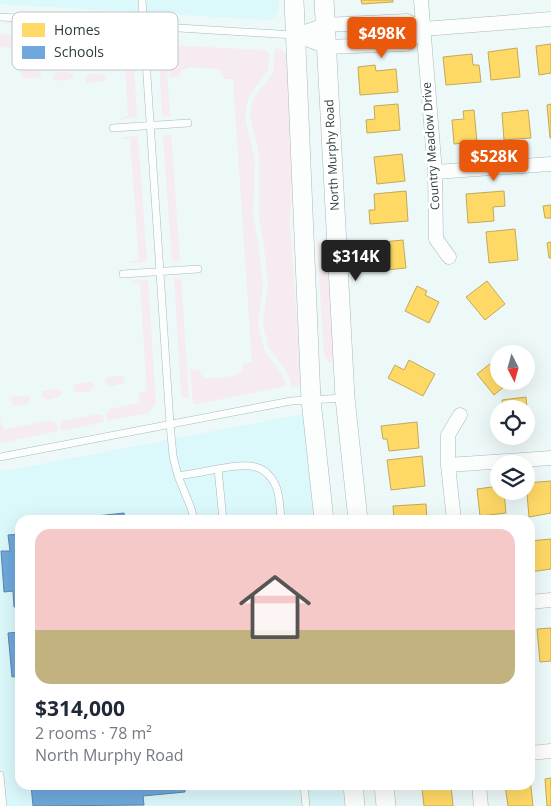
<!DOCTYPE html>
<html lang="en">
<head>
<meta charset="utf-8">
<style>
  body { margin:0; font-family:"Open Sans",sans-serif; background:#f6f6f7; color:#1f2937; height:100vh; display:flex; flex-direction:column; font-size:19px; white-space:nowrap }
  * { box-sizing:border-box; margin:0 }
  p { font-size:16px; color:#747a83 }
  .icon { flex:none; width:28px; height:28px; fill:none; stroke:currentColor; stroke-width:2; stroke-linecap:round; stroke-linejoin:round }
  .map { position:relative; flex:1; overflow:hidden }
  .sheet { position:absolute; left:15px; top:515px; width:520px; height:275px; display:flex; flex-direction:column; background:#fff; border-radius:15px; box-shadow:0 5px 20px #0002 }
  .sheet>* { flex:none }
  .needle { width:32px; rotate:174deg }
  .fabs { position:absolute; left:490px; top:345px; display:grid; gap:10px }
  .fabs a { display:grid; place-items:center; width:45px; height:45px; border-radius:50%; background:#fff; box-shadow:0 5px 20px #0002; font-size:25px }
  .price { position:absolute; translate:-50% -42px; padding:0 11px; border-radius:5px; background:#ea580c; color:#fff; font-size:16px; line-height:32px; filter:drop-shadow(0 1px 2px #0008) }
  .price::after { content:''; position:absolute; left:50%; top:30px; width:15px; height:11px; margin-left:-8px; background:inherit; clip-path:polygon(0 0,100% 0,50% 100%) }
  .price.current { background:#222; color:#fff }
  ul { padding:0; list-style:none }
  li { display:grid; align-content:center; gap:10px; height:265px; padding:0 20px }
  li+li { border-top:1px solid #e0e1e3 }
  li span { display:grid; place-items:center; height:155px; border-radius:15px; color:#555 }
  li>.icon { margin-inline-start:auto }
  span .icon { width:90px; height:90px; fill:#fffc; stroke-width:1 }
  li b { font-size:21px }
  .map>svg:first-child { display:block }
  .built { fill:#dbf8fb }
  .green { fill:#f6ebf0 }
  .homes { fill:#ffd966; stroke:#c1aa5a }
  .schools { fill:#6fa8dc; stroke:#5c88ad }
  .lines { fill:none; stroke-linecap:round; stroke-linejoin:round }
  .service-casing { stroke:#adb8b9; stroke-width:8 }
  .minor-casing { stroke:#adb8b9; stroke-width:15 }
  .secondary-casing { stroke:#adb8b9; stroke-width:20 }
  .service { stroke:#fcfefe; stroke-width:7 }
  .minor { stroke:#fcfefe; stroke-width:14 }
  .secondary { stroke:#fcfefe; stroke-width:19 }
  .labels { text-anchor:middle; stroke-width:5; stroke-linejoin:round; paint-order:stroke }
  .street-label { font-size:12px; fill:#2f3d3e; stroke:#fff }
  .key { fill:#fff; stroke:#c1c5c5; stroke-width:1 }
  .key-label { font-size:14px; fill:#2f3d3e }
</style>
</head>
<body>
<div class="map">
<svg width="551" height="806" viewBox="0 0 551 806">
  <rect width="100%" height="100%" fill="#edf8f9"/>
  <path class="built" d="M0 0H278L279 9 276 16 269 20 0 4Z
    M298 415H304L320 520H20V785H348L350 806H0V472Z"/>
  <path class="green" d="M0 34 121 41 127 43 133 51 137 117 120 120 121 118 128 116 125 63H117V53L0 47Z
    M168 45 262 50 263 51 267 50V53H270L268 70 248 98 245 117 255 160 253 215 258 240 263 286 258 321 259 330 265 352 282 374 286 386 198 404 193 403 190 370H198L203 377C209 380 236 377 241 372 243 369 243 367 243 364L252 362 233 79H224L222 73 218 69 189 67 182 70 179 77 170 78Z
    M275 48 283 50 287 57 293 159 290 223 301 380 299 385 292 388 288 374 269 348 263 324 268 282 263 240 259 216V154L250 116 253 99 273 73Z
    M160 50 166 51 170 116 163 117 162 115 159 59Z
    M23 70H37L41 74V77L23 79 21 74Z
    M56 72H70L73 76V79L54 81 53 76Z
    M88 74H102L105 77 106 81 86 83V78Z
    M171 134 180 260 172 261 163 136Z
    M135 136 138 138 147 260 145 262 130 263 131 261 139 260 130 139H123L121 137Z
    M320 241 334 308V363H329L324 354 317 242Z
    M174 278H181L189 397 183 399 181 393Z
    M147 280 148 282 156 404 148 413 108 421 106 412H109V409L140 403 138 392 147 391 140 283H133L131 281Z
    M123 376 125 381 122 384 110 387 106 383 105 379 107 377Z
    M92 382 94 386 90 391 78 393 74 390 73 386 75 384Z
    M60 389 62 393 59 397 47 400 42 397V392L43 391Z
    M29 396 30 400 27 404 14 406 11 403V397Z
    M100 414 103 416 104 422 61 431 60 424 62 421Z
    M0 420 4 430 52 420 53 423 56 422 58 431 0 443Z"/>
  <path class="homes" d="M361 0H393V2L362 4Z
    M551 44V73L539 75 536 46Z
    M517 48 520 77 491 80 488 52Z
    M472 54 473 65H479L481 82 446 85 443 57Z
    M375 65 376 71 396 69 398 92 360 95 358 67Z
    M398 104 400 130 367 133 366 120 375 119 374 106Z
    M551 104V138H550L547 105Z
    M474 110 477 142 454 144 452 120 464 119 463 111Z
    M528 110 531 138 504 140 502 113Z
    M402 154 405 181 377 184 374 157Z
    M406 191 408 221 370 224 369 210H375L374 194Z
    M504 191 505 206 493 207 494 221 468 223 466 194Z
    M551 205V218H545L543 206Z
    M515 229 518 260 489 263 486 232Z
    M403 240 406 268 375 271 373 243Z
    M551 242V258H549L547 243Z
    M487 281 505 304 485 320 466 297Z
    M417 286 427 291 425 295 439 302 429 323 405 311Z
    M499 357V381H511L494 395 477 374Z
    M409 360 435 374 423 396 388 378 395 365 404 370Z
    M526 397 529 434 526 435V409H503L502 400Z
    M417 422 419 448 389 451 387 439H383L381 426Z
    M422 456 425 486 391 490 387 460Z
    M551 481V513L529 517 526 483Z
    M499 486V491H504L506 513 480 516 477 489Z
    M426 504 427 520H394L393 506Z
    M551 539V569L530 572V541Z
    M551 628V661L540 662 537 629Z
    M551 778V806H547L545 779Z
    M530 779 533 806H508L505 785H530Z
    M451 785 453 806H424L422 789Z"/>
  <path class="schools" d="M124 513 125 520H60Z
    M20 534V607H14L13 591 4 592 1 551H10L8 535Z
    M20 632V676L12 677 8 633Z
    M31 785H185V792L143 796 144 805 33 806Z
    M213 785H256L213 789Z"/>
  <g class="lines">
    <defs>
      <path id="service" d="M142 0 170 424 173 456 178 476C191 474 204 472 217 469 242 465 266 459 277 489 280 498 280 510 281 520
        M0 17 294 35
        M113 128 188 123
        M123 274 198 269
        M0 457 291 401 345 398
        M218 469 223 520
        M178 476 191 508 194 520
        M0 775 3 806
        M304 785 306 806"/>
      <path id="minor" d="M421 0 435 172 436 239 449 257
        M296 35 325 25 407 21 423 29 551 19
        M296 35 327 47 405 44 423 29
        M435 172 551 164
        M448 465 551 458
        M454 520 448 465V435L460 415
        M530 602 551 600
        M530 753 551 751
        M479 785 481 806"/>
      <path id="secondary" d="M294 0 311 400 324 520
        M324 0 345 398 358 520
        M353 785 355 806
        M384 785 386 806"/>
    </defs>
    <use href="#service" class="service-casing"/>
    <use href="#minor" class="minor-casing"/>
    <use href="#secondary" class="secondary-casing"/>
    <use href="#service" class="service"/>
    <use href="#minor" class="minor"/>
    <use href="#secondary" class="secondary"/>
  </g>
  <g class="labels">
    <g class="street-label">
      <text transform="translate(431 146) rotate(-94)" y="4">Country Meadow Drive</text>
      <text transform="translate(332 155) rotate(-93)" y="4">North Murphy Road</text>
    </g>
  </g>
  <rect x="12" y="12" width="166" height="58" rx="8" class="key"/>
  <rect x="22" y="23" width="23" height="14" fill="#ffd966"/>
  <rect x="22" y="46" width="23" height="13" fill="#6fa8dc"/>
  <g class="key-label">
    <text x="54" y="35">Homes</text>
    <text x="54" y="57">Schools</text>
  </g>
</svg>
<div class="fabs">
<a><svg class="needle" viewBox="-14 -14 28 28"><path d="M0-13l5 13h-10z" fill="#e53935"/><path d="M0 13l5-13h-10z" fill="#747a83"/></svg></a>
<a><svg class="icon" aria-label="locate" viewBox="0 0 24 24"><circle cx="12" cy="12" r="6"/><path d="M12 2v4M12 18v4M2 12h4M18 12h4"/></svg></a>
<a><svg class="icon" aria-label="layers" viewBox="0 0 24 24"><path d="M12 4l9 5-9 5-9-5zM3 14l9 5 9-5"/></svg></a>
</div>
<b class="price" style="left:382px;top:59px">$498K</b>
<b class="price" style="left:494px;top:182px">$528K</b>
<b class="price current" style="left:356px;top:282px">$314K</b>
<section class="sheet">
<ul>
<li><span style="background:linear-gradient(#f6c9c9 65%,#c2b280 0)"><svg class="icon" aria-label="home" viewBox="0 0 24 24"><path d="M3 11l9-7 9 7M6 9v11h12V9"/></svg></span><div><b>$314,000</b><p>2 rooms · 78 m²</p><p>North Murphy Road</p></div></li>
</ul>
</section>
</div>
</body>
</html>
